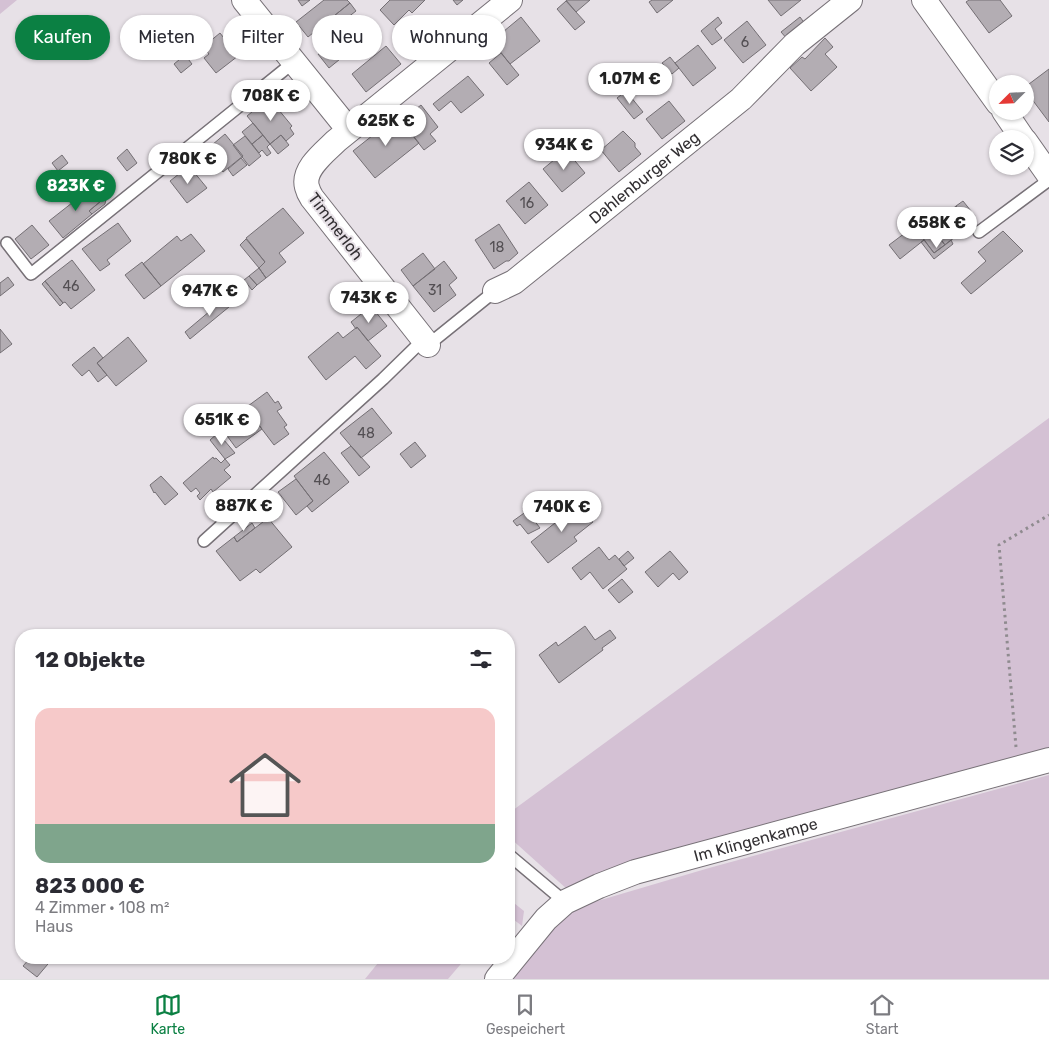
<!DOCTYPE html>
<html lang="de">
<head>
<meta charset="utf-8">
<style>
  body { margin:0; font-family:Rubik,sans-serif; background:#f2f2f3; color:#2b2b33; height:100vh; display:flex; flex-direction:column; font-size:19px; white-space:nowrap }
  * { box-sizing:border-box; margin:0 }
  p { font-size:16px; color:#7c7c81 }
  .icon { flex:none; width:28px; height:28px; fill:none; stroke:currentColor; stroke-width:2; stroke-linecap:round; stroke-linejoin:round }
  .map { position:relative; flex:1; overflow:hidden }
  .details { position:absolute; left:15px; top:629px; width:500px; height:335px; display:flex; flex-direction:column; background:#fff; border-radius:20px; box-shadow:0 1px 4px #0004 }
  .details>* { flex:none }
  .guide { position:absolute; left:15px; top:15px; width:500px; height:45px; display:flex; gap:10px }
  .needle { width:32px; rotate:246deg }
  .fabs { position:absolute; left:989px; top:75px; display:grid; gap:10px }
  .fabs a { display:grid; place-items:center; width:45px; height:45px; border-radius:50%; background:#fff; box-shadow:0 1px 4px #0004; font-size:25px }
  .price { position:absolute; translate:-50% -42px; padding:0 11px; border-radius:18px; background:#fff; color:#222; font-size:16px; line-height:32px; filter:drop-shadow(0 1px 2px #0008) }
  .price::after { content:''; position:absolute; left:50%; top:30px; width:15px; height:11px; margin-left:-8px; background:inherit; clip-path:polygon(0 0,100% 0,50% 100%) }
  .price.on { background:#0b8043; color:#fff }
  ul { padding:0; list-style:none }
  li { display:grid; align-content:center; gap:10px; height:265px; padding:0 20px }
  li span { display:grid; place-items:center; height:155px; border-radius:15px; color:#555 }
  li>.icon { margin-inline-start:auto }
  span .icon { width:90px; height:90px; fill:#fffc; stroke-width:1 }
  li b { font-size:21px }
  h2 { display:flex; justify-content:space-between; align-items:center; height:60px; padding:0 20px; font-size:21px }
  .pill { padding:0 18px; border-radius:22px; background:#fff; box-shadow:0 1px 4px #0004; font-size:18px; line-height:45px }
  .pill.on { background:#0b8043; color:#fff }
  .menu { display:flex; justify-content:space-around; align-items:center; height:70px; border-top:1px solid #e1e1e2; background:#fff; font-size:14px; color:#7c7c81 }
  .menu a { display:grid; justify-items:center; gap:2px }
  .menu .on { color:#0b8043 }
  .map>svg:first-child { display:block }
  .green { fill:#d4c1d4 }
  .building { fill:#b3adb3; stroke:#746f74 }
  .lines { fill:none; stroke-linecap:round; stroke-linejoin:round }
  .service-casing { stroke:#777177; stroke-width:14 }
  .minor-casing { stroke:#777177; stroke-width:26 }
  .path { stroke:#8f8b8f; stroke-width:3; stroke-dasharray:2.5 4; stroke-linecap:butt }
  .service { stroke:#fff; stroke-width:11 }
  .minor { stroke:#fff; stroke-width:24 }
  .labels { text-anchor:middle; stroke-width:4; stroke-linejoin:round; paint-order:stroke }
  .number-label { font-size:14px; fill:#534f53 }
  .street-label { font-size:16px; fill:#333033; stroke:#e7e1e7 }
</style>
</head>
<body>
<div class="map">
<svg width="1049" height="979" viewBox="0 0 1049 979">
  <rect width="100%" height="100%" fill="#e7e1e7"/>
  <path class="green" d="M0 0H17L0 14Z
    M1049 418V751L568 890 509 837V813Z
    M1049 775V979H511L567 910 709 868Z
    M509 899 524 911 522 926 509 916Z
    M382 958H466L448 979H365Z"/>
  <path class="building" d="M298 0H310L302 6Z
    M324 0H347L350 3 308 37 296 22Z
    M390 0H425L412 13 409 10 394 25 380 10Z
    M453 0H463L457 5Z
    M566 0H590L576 12Z
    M652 0H673L657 13 649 2Z
    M768 0H801L781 16Z
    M969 0H1000L1012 16 989 33 966 2Z
    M566 1 585 22 575 30 557 9Z
    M350 3 356 11 334 28 329 20Z
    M521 17 540 41 510 64 492 41Z
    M718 17 722 23 715 29 722 38 712 45 701 31Z
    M800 17 806 25 788 40 781 32Z
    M747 21 766 45 743 63 724 40Z
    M355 24 366 38 329 68 318 54Z
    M220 33 238 56 216 73 204 58 209 54 203 47Z
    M825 38 833 47 825 54 837 67 811 91 790 68 802 57 805 59Z
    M698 45 716 68 693 86 675 63Z
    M386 46 401 64 366 92 352 74Z
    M501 53 519 75 507 85 489 63Z
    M185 55 192 64 181 73 174 64Z
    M670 57 679 68 672 74 662 63Z
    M1049 69V122L1025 90V87Z
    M468 76 484 95 461 113 451 101 439 111 433 104Z
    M626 91 643 112 634 119 617 98Z
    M269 98 292 126 290 128 294 134 286 141 281 135 270 144 247 116Z
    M669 101 685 121 662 139 646 119Z
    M421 105 438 127 430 134 436 141 424 150 401 121Z
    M397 116 419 143 375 178 353 151Z
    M253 123 263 135 252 144 242 132Z
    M623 131 635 143V147L641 154 619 172 601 150Z
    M225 134 243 156 223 172 206 150Z
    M263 135 270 144 267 147 271 153 267 156 262 150 259 153 252 144Z
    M281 135 289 145 278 154 270 144Z
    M245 136 261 156 249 166 233 145Z
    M127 149 137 163 127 171 117 158Z
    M566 150 585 173 562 192 543 169Z
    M62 155 68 163 58 171 52 163Z
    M241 158 247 165 233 176 228 169Z
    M189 166 207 188 187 203 170 181Z
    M529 182 548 205 525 224 506 201Z
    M91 188 98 189 102 194 101 201 89 211 92 214 63 238 49 221Z
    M102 194 106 199 105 204 92 214 89 211 101 201Z
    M963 201 975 216 967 222 956 206Z
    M956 206 970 225 945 245 931 227Z
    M283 208 304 233 279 253 286 262 266 278 259 268 265 262 246 238Z
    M921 221 927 229 920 234 924 240 900 259 889 245Z
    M118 223 131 241 107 260 110 264 100 271 82 249Z
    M499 224 518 253 509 261H506L494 269 475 240Z
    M32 225 49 245 31 259 15 239Z
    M931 226 945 245 934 253 920 234Z
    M1003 231 1023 251 971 294 961 283 986 261 978 252Z
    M191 234 205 251 161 286 143 264 177 236 181 241Z
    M246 239 265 262 259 268 240 245Z
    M924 240 934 253 951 240 953 244 934 259 921 242Z
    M423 253 435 269 413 286 401 270Z
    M72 260 95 290 71 309 65 302 63 303 45 281Z
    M444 261 457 278 449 285 456 295 434 312 413 286Z
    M142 262 161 286 144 299 125 275Z
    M259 268 266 278 257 285 249 276Z
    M249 276 257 285 252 290 244 280Z
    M8 277 14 285 0 296V283Z
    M45 281 63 303 60 306 42 284Z
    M229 295 235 302 190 339 185 332Z
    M371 306 387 326 368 341 357 327 356 329 351 322Z
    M357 327 381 356 366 369 355 356 326 380 308 357 338 332 343 338Z
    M0 329 12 344 0 353Z
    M128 337 147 361 116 386 97 363Z
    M94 347 103 358 97 363 107 375 98 382 89 370 82 376 72 365Z
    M267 392 275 403 278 401 282 408 277 411 287 425 284 427 289 434 274 445 255 420 238 433 229 420Z
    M372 408 392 433 361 458 340 433Z
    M255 420 262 429 236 448 225 433 233 427 238 433Z
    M218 433 235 453 225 459 210 440Z
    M415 442 426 456 411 468 400 454Z
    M351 446 370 467 359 476 341 453Z
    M324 452 349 482 312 512 307 506 313 501 294 476Z
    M213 457 214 459 216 458 221 463 225 459 230 465 224 470 231 477 213 492 211 489 200 500 197 496 200 493 196 488 191 492 183 483Z
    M161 476 178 494 165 505 155 492 154 493 150 485Z
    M296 479 313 501 296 515 278 492Z
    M586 499 591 504 583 510 579 504Z
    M579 504 593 522 574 537 577 541 548 563 531 542 560 519 556 515 568 505 572 510Z
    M527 511 540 528 528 534 520 524 517 526 513 521Z
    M268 518 292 547 260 573 256 569 240 581 216 551 234 537 237 542Z
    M252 523 255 528 237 542 234 537Z
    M599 547 609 560 615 555 627 569 603 589 590 572 581 580 572 568Z
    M628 551 634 558 624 566 619 559Z
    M670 551 688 572 679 580 673 573 658 587 645 572Z
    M622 579 633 592 619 603 608 590Z
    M585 626 595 640 610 630 616 638 602 648 603 650 559 683 539 655 556 642 558 646Z
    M30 958H53L37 977 23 966Z"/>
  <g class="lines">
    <defs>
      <path id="service" d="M979 232 1049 180
        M7 243 31 274 294 62
        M428 345 495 291
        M204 541 383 379 424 339
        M509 855 565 902"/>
      <g id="minor">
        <path d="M244 0 349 130"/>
        <path d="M924 0 998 103"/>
        <path d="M1004 111 1023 139"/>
        <path d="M1025 141 1049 175"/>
        <path id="s1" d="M495 291 514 282 741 99 795 44 850 0"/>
        <path d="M428 345 312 198C310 195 308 191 307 187 302 169 325 152 336 141L510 0"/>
        <path id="s2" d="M497 979 546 919 565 902 599 886 635 872 1049 760"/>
      </g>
    </defs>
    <use href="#service" class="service-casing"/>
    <use href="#minor" class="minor-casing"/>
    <path class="path" d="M1016 747 999 545 1049 515"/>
    <use href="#service" class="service"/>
    <use href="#minor" class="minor"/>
  </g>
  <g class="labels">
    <g class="number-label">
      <text x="745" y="47">6</text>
      <text x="527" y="208">16</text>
      <text x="497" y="252">18</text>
      <text x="71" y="291">46</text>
      <text x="435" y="295">31</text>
      <text x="366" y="438">48</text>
      <text x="322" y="485">46</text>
    </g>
    <g class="street-label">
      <text dy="6" stroke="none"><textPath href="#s1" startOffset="188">Dahlenburger Weg</textPath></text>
      <text transform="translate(336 226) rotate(53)" y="6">Timmerloh</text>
      <text dy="6" stroke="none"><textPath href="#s2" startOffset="304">Im Klingenkampe</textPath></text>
    </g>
  </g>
</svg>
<div class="fabs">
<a><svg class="needle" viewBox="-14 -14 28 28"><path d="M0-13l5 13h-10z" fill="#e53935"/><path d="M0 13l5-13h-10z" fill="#7c7c81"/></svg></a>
<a><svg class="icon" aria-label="layers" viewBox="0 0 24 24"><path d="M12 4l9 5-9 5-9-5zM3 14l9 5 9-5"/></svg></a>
</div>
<b class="price" style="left:630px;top:105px">1.07M €</b>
<b class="price" style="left:271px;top:122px">708K €</b>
<b class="price" style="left:386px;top:147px">625K €</b>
<b class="price" style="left:564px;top:171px">934K €</b>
<b class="price" style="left:188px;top:185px">780K €</b>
<b class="price on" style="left:76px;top:212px">823K €</b>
<b class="price" style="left:937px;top:249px">658K €</b>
<b class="price" style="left:210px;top:317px">947K €</b>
<b class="price" style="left:369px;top:324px">743K €</b>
<b class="price" style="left:222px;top:446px">651K €</b>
<b class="price" style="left:244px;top:532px">887K €</b>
<b class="price" style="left:562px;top:533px">740K €</b>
<div class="guide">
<a class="pill on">Kaufen</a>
<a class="pill">Mieten</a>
<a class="pill">Filter</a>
<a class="pill">Neu</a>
<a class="pill">Wohnung</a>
</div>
<section class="details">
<h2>12 Objekte<svg class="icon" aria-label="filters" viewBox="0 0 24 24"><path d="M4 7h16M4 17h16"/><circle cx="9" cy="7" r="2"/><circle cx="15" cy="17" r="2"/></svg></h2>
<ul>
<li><span style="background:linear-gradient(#f6c9c9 75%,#7fa58c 0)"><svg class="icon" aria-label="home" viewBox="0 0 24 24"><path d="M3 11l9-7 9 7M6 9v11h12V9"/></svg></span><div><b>823 000 €</b><p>4 Zimmer · 108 m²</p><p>Haus</p></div></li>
</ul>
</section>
</div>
<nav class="menu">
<a class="on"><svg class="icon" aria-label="map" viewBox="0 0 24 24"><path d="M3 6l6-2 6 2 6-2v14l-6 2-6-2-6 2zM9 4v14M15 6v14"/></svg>Karte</a>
<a><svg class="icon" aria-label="saved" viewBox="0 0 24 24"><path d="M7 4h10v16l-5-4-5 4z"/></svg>Gespeichert</a>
<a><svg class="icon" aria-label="home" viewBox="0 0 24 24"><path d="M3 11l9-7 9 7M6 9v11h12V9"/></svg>Start</a>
</nav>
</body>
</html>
